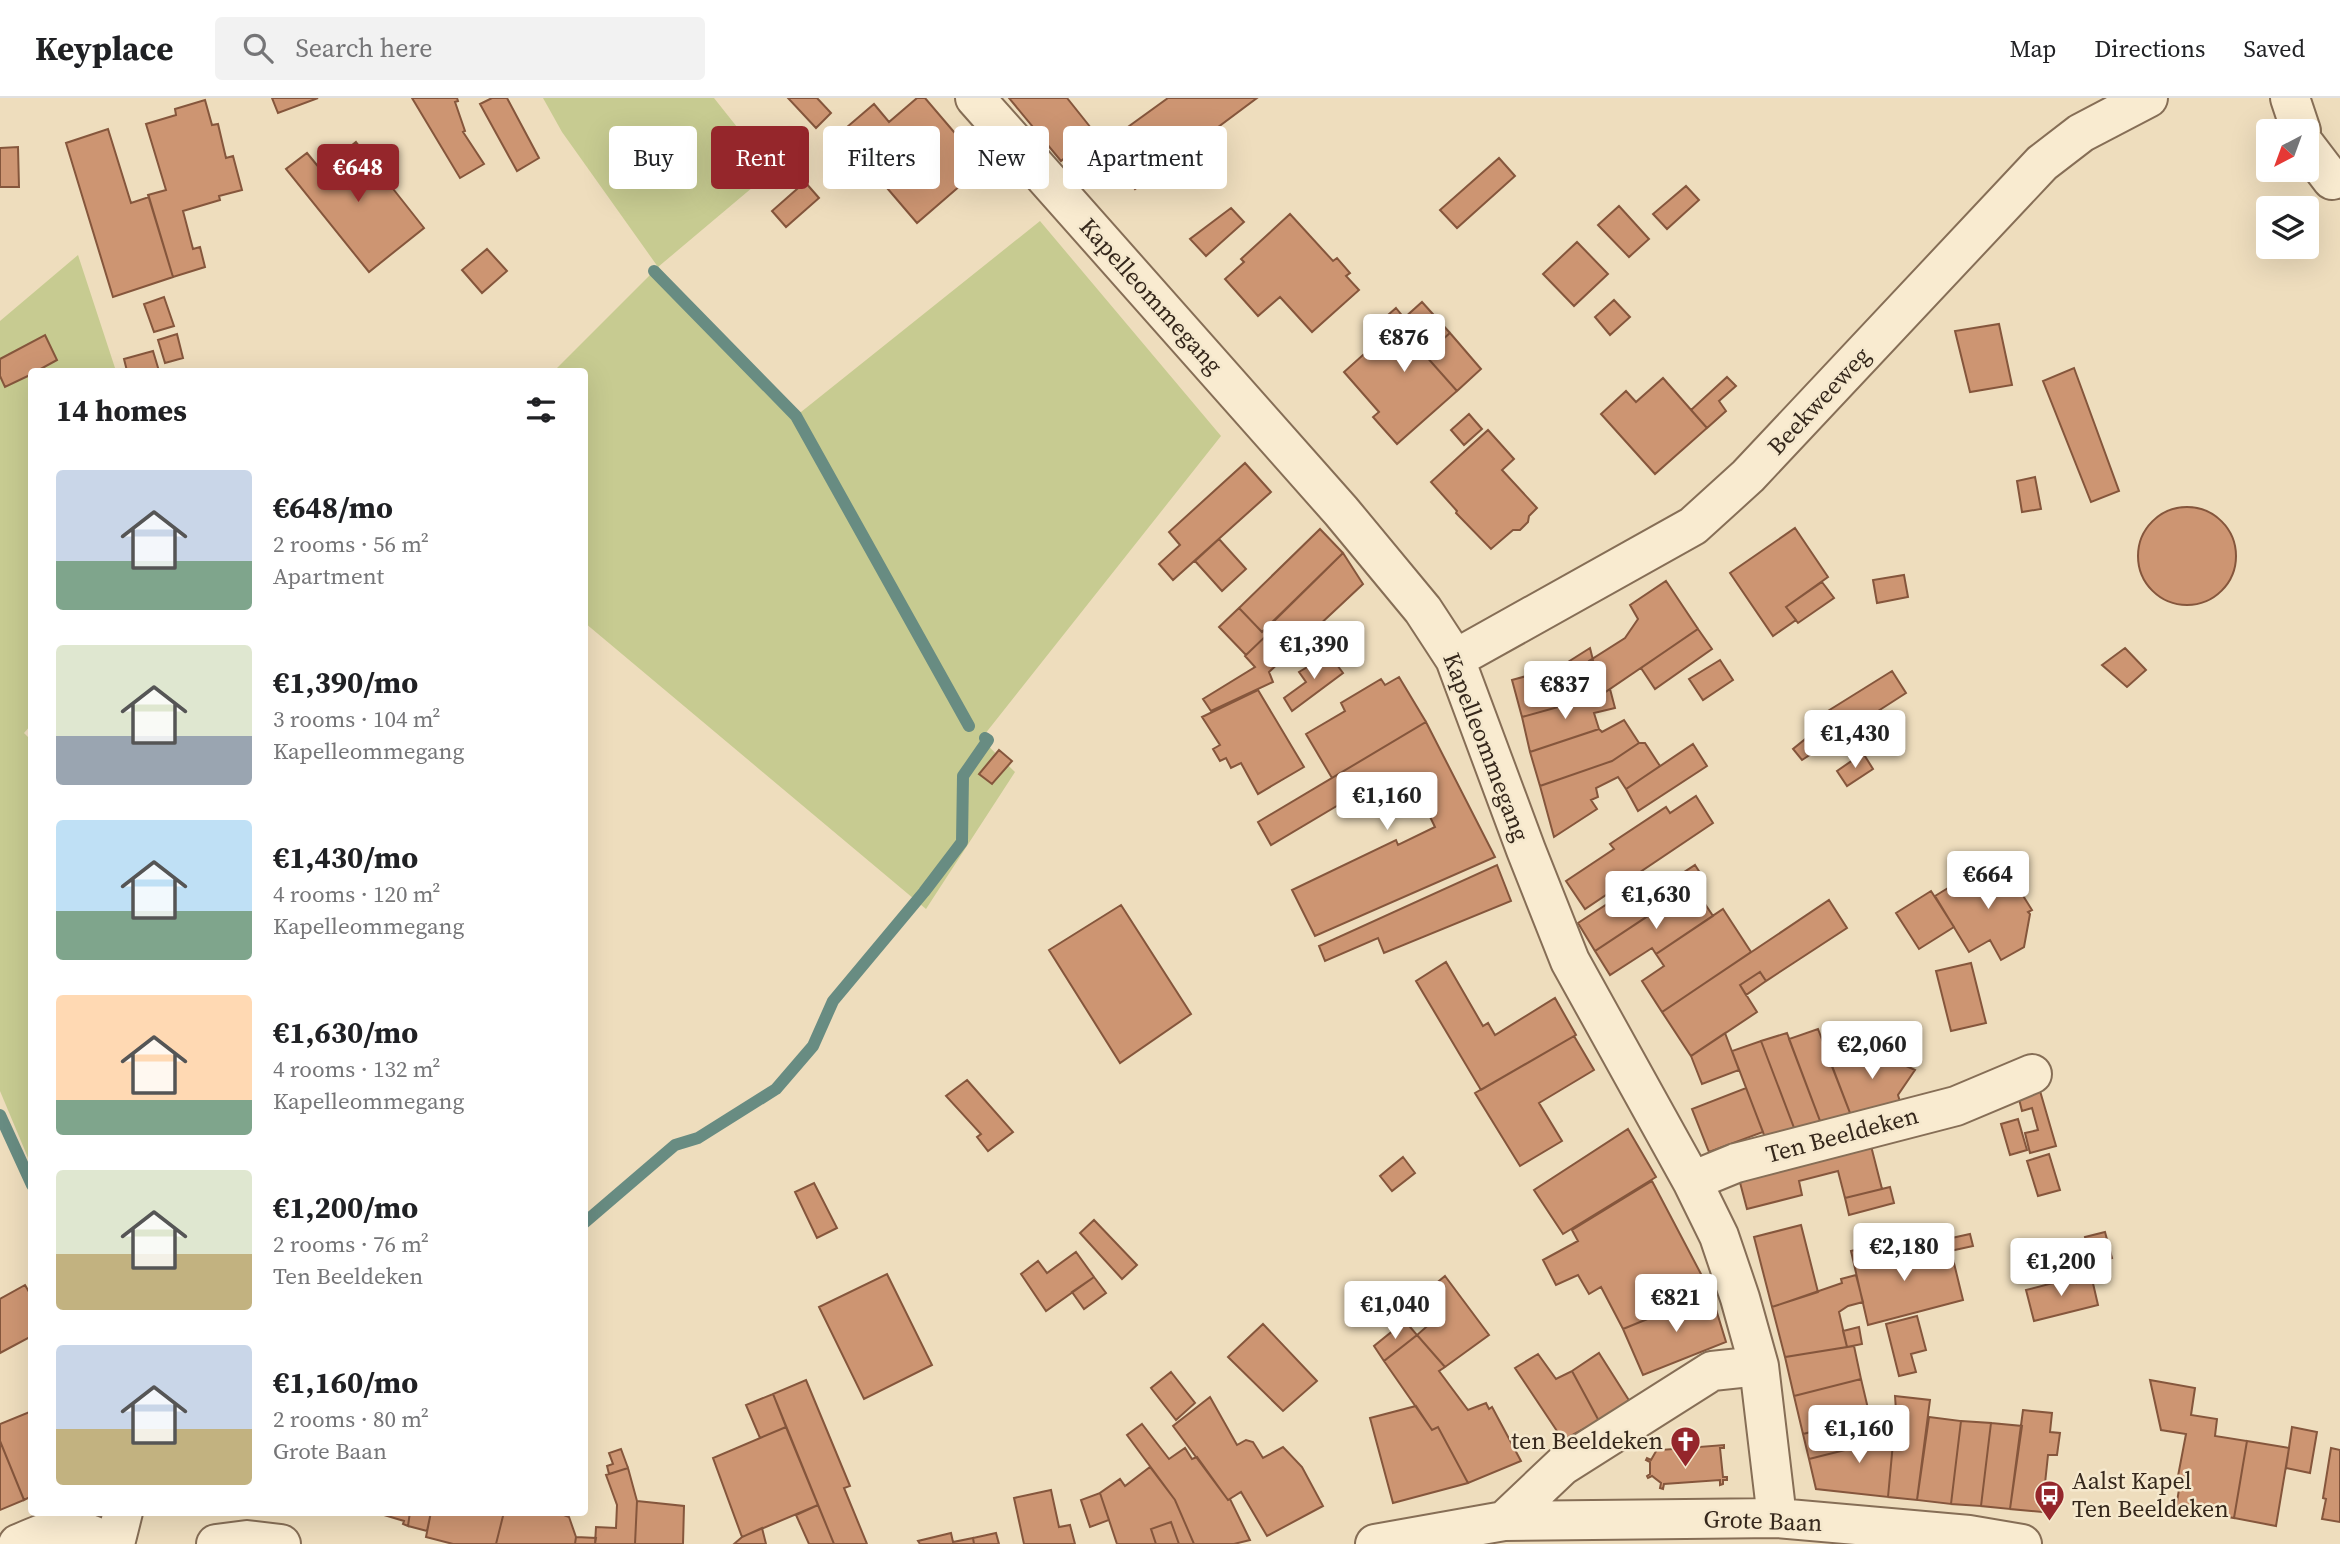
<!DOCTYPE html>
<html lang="en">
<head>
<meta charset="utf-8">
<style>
  body { margin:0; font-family:"Source Serif 4",serif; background:#f2f2f2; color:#202124; height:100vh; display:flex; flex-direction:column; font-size:26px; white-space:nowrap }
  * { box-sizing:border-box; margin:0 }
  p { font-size:23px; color:#757577 }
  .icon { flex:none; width:38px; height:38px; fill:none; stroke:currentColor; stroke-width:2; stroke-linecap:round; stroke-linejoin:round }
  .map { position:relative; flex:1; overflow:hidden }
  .details { position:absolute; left:28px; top:270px; width:560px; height:1148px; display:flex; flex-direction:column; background:#fff; border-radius:7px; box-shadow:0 7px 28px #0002 }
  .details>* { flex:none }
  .hud { position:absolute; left:609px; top:28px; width:665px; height:63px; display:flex; gap:14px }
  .needle { width:46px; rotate:221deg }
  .fabs { position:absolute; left:2256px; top:21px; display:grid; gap:14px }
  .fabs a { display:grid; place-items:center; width:63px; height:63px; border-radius:7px; background:#fff; box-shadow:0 7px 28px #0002; font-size:35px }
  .price { position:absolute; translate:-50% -60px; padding:0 16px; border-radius:7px; background:#fff; color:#222; font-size:23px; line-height:46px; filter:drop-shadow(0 2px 4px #0008) }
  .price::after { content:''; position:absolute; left:50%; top:42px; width:21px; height:16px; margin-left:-10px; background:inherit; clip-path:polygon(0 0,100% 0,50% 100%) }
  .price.on { background:#95262b; color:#fff }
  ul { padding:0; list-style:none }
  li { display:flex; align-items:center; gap:21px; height:175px; padding:0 28px }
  li span { display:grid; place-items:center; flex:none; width:196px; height:140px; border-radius:7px; color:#555 }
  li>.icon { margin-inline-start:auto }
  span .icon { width:84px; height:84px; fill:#fffc; stroke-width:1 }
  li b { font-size:30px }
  h2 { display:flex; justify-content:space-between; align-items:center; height:84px; padding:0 28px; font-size:30px }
  .tag { padding:0 24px; border-radius:7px; background:#fff; box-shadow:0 7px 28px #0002; font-size:24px; line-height:63px }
  .tag.on { background:#95262b; color:#fff }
  header { display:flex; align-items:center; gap:42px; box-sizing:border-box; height:98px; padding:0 35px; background:#fff; border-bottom:2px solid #e0e0e0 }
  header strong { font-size:33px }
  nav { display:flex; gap:38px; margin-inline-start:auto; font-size:24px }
  .search { width:490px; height:63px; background:#f2f2f2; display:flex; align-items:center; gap:18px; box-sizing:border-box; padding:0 24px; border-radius:7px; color:#757577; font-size:26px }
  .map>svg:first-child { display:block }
  .green { fill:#c7cb91 }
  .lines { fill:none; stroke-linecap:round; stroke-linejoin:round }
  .stream { stroke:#688c82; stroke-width:12 }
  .building { fill:#cd9572; stroke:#85563c; stroke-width:2 }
  .minor-casing { stroke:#866e56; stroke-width:42 }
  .minor { stroke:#f9ebd0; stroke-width:38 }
  .labels { text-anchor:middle; stroke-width:5; stroke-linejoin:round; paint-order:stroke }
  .street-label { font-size:24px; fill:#35271b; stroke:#f5e8cd }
  .poi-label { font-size:24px; fill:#35271b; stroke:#f5e8cd; text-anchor:end }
</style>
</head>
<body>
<header>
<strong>Keyplace</strong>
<div class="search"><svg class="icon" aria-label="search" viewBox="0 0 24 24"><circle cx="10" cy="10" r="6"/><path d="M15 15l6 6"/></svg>Search here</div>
<nav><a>Map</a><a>Directions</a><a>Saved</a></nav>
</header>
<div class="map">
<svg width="2340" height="1446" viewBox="0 0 2340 1446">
  <rect width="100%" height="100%" fill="#eeddbd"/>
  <path class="green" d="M543 0H714L772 73 658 169 796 318 1040 123 1221 338 981 641 1015 674 926 811 585 525 584 273H554L658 169 562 34Z
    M78 157 116 273H32V626L24 635 32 643 31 1067 0 993V223Z"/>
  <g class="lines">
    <path class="stream" d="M654 173 796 318 969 628
      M0 1017 32 1087
      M584 1125 675 1047 698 1040 776 991 813 948 833 903 924 794 962 744 963 678 988 642 985 640"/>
  </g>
  <path class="building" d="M272 0H318L278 15Z
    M412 0H457L458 3 455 4 465 33 463 34 484 66 460 80Z
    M492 0H507L539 60 517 73 480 6Z
    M788 0H817L831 15 816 30Z
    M917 0H925L983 68 917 125 840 35 874 6 889 24Z
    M1009 0H1067L1095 35 1061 63Z
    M1168 0H1257L1135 91 1103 47Z
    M205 2 212 27 218 26 226 60 233 58 242 92 219 98 220 102 183 113 193 151 200 149 205 169 173 179 148 97 166 92 146 26 176 17 175 11Z
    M108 31 131 105 149 99 173 179 113 199 66 45Z
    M747 40 771 69 756 82 743 69 740 72 728 57Z
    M356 44 424 130 369 174 286 71 307 55 321 72Z
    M18 49 19 89H0V50Z
    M1499 60 1515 78 1457 130 1440 112Z
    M805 84 819 100 786 129 772 113Z
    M1686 88 1699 102 1667 131 1653 116Z
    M1619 108 1649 141 1629 159 1598 127Z
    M1231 110 1244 124 1206 158 1190 141Z
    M1290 116 1333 163 1337 160 1350 175 1346 178 1359 192 1312 234 1280 199 1258 218 1225 181 1244 164 1241 161Z
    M1577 144 1608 176 1574 208 1543 176Z
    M487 151 507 173 482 195 462 172Z
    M164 199 174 228 154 234 144 206Z
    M1614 202 1630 219 1610 237 1595 219Z
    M1422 204 1450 235 1425 257 1457 293 1397 346 1373 319 1379 314 1344 274Z
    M1396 210 1404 220 1374 247 1365 237Z
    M1999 226 2012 287 1970 294 1955 233Z
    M1450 235 1481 271 1457 293 1425 257Z
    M177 236 183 260 165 265 158 242Z
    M45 237 57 262 37 273H32V276L5 289 0 278V261Z
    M153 253 159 273H127L124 261Z
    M2074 270 2119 393 2091 404 2043 283Z
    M1727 279 1736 288 1719 303 1726 313 1707 330 1691 312Z
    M1663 280 1707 330 1655 376 1601 316 1626 293 1636 304Z
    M1469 316 1482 331 1464 347 1451 332Z
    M1488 332 1514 361 1502 372 1537 410 1529 418 1528 424 1520 432H1513L1491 451 1456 415 1457 413 1431 384Z
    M1245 365 1271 394 1173 482 1159 466 1180 447 1169 434Z
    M2035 379 2041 411 2022 414 2017 383Z
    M2138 458a49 49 0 1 1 98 0a49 49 0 1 1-98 0Z
    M1795 430 1828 479 1786 509 1796 522 1773 538 1730 475Z
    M1320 431 1343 455 1262 534 1239 510Z
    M1219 441 1246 471 1222 493 1195 463Z
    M1343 455 1363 486 1269 574 1273 584 1211 613 1203 601 1255 569 1245 558 1270 534 1267 530Z
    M1904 477 1908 499 1877 505 1873 482Z
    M1666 483 1698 531 1601 597 1522 619 1512 582 1566 567 1569 580 1592 575 1589 563 1625 540 1638 521 1630 507Z
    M1822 484 1834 500 1798 525 1786 509Z
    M1239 510 1262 534 1267 530 1270 534 1246 557 1219 529Z
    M1698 531 1712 551 1655 591 1641 570Z
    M1590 550 1593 562 1589 563 1592 575 1569 580 1568 564Z
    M2125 550 2146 572 2127 589 2102 567Z
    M1329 556 1343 575 1292 613 1284 600 1306 584 1299 574Z
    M1720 562 1733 582 1703 602 1689 581Z
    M1892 573 1906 595 1802 662 1793 651 1820 629 1815 621Z
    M1399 579 1426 624 1332 680 1306 636 1345 613 1341 605 1381 581 1385 587Z
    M1610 591 1615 610 1594 615 1599 631 1530 654 1522 619 1601 597Z
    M1258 592 1304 669 1258 696 1241 665 1231 670 1226 660 1220 663 1213 651 1220 647 1202 619Z
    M1624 622 1639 645 1612 663 1540 688 1530 654 1599 631 1602 634Z
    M1426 624 1495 759 1315 838 1292 792 1396 742 1398 747 1435 729 1418 694 1402 701 1395 691 1375 703 1367 690 1271 747 1258 724Z
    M1639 645H1645L1660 668 1626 691 1618 679 1596 690 1598 699 1591 702 1597 711 1554 739 1540 688 1612 663Z
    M1693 646 1707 668 1638 713 1626 691Z
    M999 652 1012 663 992 686 979 676Z
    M1863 655 1873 671 1847 688 1837 673Z
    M1696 698 1713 725 1585 811 1566 783 1614 751 1610 746 1666 709 1670 715Z
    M2002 764 2032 812 2028 814 2030 816 2024 849 2001 862 1990 842 1969 854 1935 798 1976 773 1979 778Z
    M1497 767 1511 803 1384 855 1378 840 1325 863 1319 848Z
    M1695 767 1704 781 1595 853 1578 825 1621 797 1629 810Z
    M1693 788 1713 818 1656 856 1652 850 1610 877 1595 853Z
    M1931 793 1954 829 1919 851 1896 815Z
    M1829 802 1847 830 1766 883 1760 874 1740 887 1757 914 1691 958 1662 914Z
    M1121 807 1191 916 1120 965 1049 852Z
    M1723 811 1751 854 1662 914 1642 883 1664 868 1656 856Z
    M1446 864 1483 928 1488 925 1495 937 1555 900 1576 937 1481 992 1416 883Z
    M1971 865 1986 925 1951 933 1936 873Z
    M1760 874 1766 883 1746 897 1740 887Z
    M1818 931 1852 1020 1822 1028 1789 941Z
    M1725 935 1739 972 1702 986 1691 958Z
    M1787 935 1822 1028 1796 1035 1761 943Z
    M1574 938 1594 972 1539 1005 1562 1043 1520 1068 1475 995Z
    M1761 943 1796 1035 1766 1042 1732 953Z
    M1887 946 1891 961 1915 972 1898 997 1901 1007 1852 1020 1831 966 1855 961 1854 954Z
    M967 982 1013 1034 988 1053 977 1039 981 1036 946 998Z
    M2038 986 2056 1048 2030 1055 2025 1035 2038 1032 2032 1010 2022 1013 2017 993Z
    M1746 990 1763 1034 1709 1054 1692 1011Z
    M2018 1021 2027 1052 2010 1057 2001 1026Z
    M1628 1031 1656 1079 1563 1136 1534 1092Z
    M1870 1044 1882 1091 1845 1100 1838 1073 1799 1083 1802 1097 1747 1111 1738 1077Z
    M2049 1056 2060 1092 2038 1098 2027 1063Z
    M1403 1059 1415 1075 1392 1093 1380 1078Z
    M1652 1083 1711 1195 1623 1231 1601 1189 1589 1196 1578 1177 1556 1187 1543 1162 1578 1143 1572 1132Z
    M814 1085 837 1130 817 1140 795 1094Z
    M1890 1089 1894 1105 1849 1117 1845 1100Z
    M1094 1122 1137 1167 1122 1181 1080 1135Z
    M1801 1127 1818 1194 1772 1209 1754 1139Z
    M2105 1134 2112 1160 2092 1165 2085 1139Z
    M1970 1136 1973 1148 1909 1162 1906 1150Z
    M1867 1149 1870 1159 1906 1150 1909 1162 1951 1153 1963 1202 1868 1227 1851 1153Z
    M1076 1154 1094 1179 1046 1213 1021 1176 1038 1163 1047 1175Z
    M887 1176 932 1267 864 1301 819 1209Z
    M1856 1177 1863 1204 1848 1208 1839 1214 1847 1249 1785 1259 1772 1209 1842 1185 1841 1181Z
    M1445 1178 1489 1237 1445 1269 1417 1237 1432 1224 1415 1203Z
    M1094 1179 1106 1195 1084 1211 1072 1194Z
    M2076 1179 2077 1185 2092 1181 2098 1207 2034 1223 2026 1192Z
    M25 1187 32 1199V1238L0 1255V1201Z
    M1711 1195 1726 1244 1643 1277 1623 1231Z
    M1917 1218 1926 1252 1911 1256 1916 1274 1899 1278 1886 1226Z
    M1405 1223 1417 1237 1384 1263 1374 1248Z
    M1263 1226 1317 1283 1283 1313 1228 1259Z
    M1859 1229 1862 1246 1847 1249 1843 1233Z
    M1417 1237 1445 1269 1439 1273 1468 1312 1486 1305 1489 1311 1492 1309 1521 1363 1468 1385 1438 1329 1432 1332 1384 1263Z
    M1854 1248 1861 1281 1794 1298 1785 1259Z
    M1599 1255 1630 1304 1599 1323 1572 1273Z
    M1538 1256 1556 1281 1572 1273 1599 1323 1563 1342 1515 1270Z
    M1171 1274 1195 1305 1176 1322 1151 1290Z
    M1861 1281 1870 1319 1803 1336 1794 1298Z
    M806 1282 850 1388 844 1390 867 1446H834L773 1296Z
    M2150 1282 2195 1290 2191 1317 2217 1321 2215 1338 2247 1343 2234 1420 2176 1410 2181 1379 2178 1378 2186 1336 2161 1332Z
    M773 1296 786 1329 760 1340 746 1307Z
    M1895 1298 1930 1302 1917 1402 1888 1399 1896 1313Z
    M1210 1299 1237 1347 1246 1342 1253 1344 1263 1360 1283 1349 1302 1369 1323 1408 1267 1438 1241 1394 1228 1402 1173 1328Z
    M1416 1308 1432 1332 1438 1329 1468 1385 1393 1405 1370 1320Z
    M2023 1312 2052 1315 2050 1334 2060 1335 2057 1357H2048L2042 1414 2010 1411Z
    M32 1313V1398L24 1402 0 1343V1326Z
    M1929 1319 1961 1323 1951 1406 1917 1402Z
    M1877 1322 1895 1323 1888 1399 1816 1391 1809 1361 1861 1348 1858 1338 1875 1340Z
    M1855 1323 1861 1348 1809 1361 1803 1336Z
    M1961 1323 1991 1325 1981 1408 1951 1406Z
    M1991 1325 2022 1328 2010 1411 1981 1408Z
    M1142 1326 1169 1361 1185 1350 1192 1361 1197 1359 1228 1402 1230 1401 1250 1442 1234 1446H1194L1175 1402 1127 1337Z
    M786 1329 818 1407 742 1439 713 1360Z
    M2292 1329 2317 1334 2310 1375 2286 1370Z
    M0 1343 24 1402 0 1412Z
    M2247 1343 2289 1350 2276 1428 2234 1420Z
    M1724 1347V1350H1720L1723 1379H1727V1382H1723V1386L1720 1387V1382L1664 1386 1663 1391 1660 1390 1661 1385 1652 1378 1648 1380 1647 1378 1650 1376V1364L1646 1362 1647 1360 1651 1362 1659 1348 1661 1352Z
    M2331 1350 2340 1352V1424L2322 1421 2326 1401 2323 1400Z
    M621 1351 628 1370 609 1376 607 1368 613 1366 609 1355Z
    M1150 1369 1175 1402 1194 1446H1179L1171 1424 1151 1431 1156 1446H1117L1100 1395 1120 1381 1125 1388Z
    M628 1370 637 1403 635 1446H595L596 1429 616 1430 617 1407 606 1377Z
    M1051 1392 1059 1429 1070 1427 1075 1446H1024L1014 1400Z
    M1100 1395 1109 1422 1090 1429 1081 1402Z
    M637 1403 684 1408 683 1446H635Z
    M818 1407 834 1446H809L796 1417Z
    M374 1414H410L408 1428 403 1426 404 1423Z
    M410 1414H431L427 1433 408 1428Z
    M431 1414H504L496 1446H453L426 1439Z
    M504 1414H556L569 1419 576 1439 575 1446H496Z
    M1171 1424 1179 1446H1156L1151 1431Z
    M762 1430 766 1446H734L742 1439Z
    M951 1435 953 1444 973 1440 974 1446H920L918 1443Z
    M996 1435 999 1446H974L973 1440Z
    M576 1439 596 1440 595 1446H575Z"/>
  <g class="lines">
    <defs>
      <path id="minor" d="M975 0 1341 413 1423 512 1455 561 1526 752 1570 863 1692 1083 1719 1138 1740 1200 1759 1268 1777 1420
        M2290 0 2301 33
        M2306 48 2332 82 2340 80
        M1455 561 1693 428 1748 378 2042 65 2081 35 2148 0
        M1692 1083 1736 1065 1956 1008 2032 976
        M1504 1423 1562 1368 1712 1273 1759 1268
        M18 1446C61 1427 69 1425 112 1446
        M115 1446 123 1414
        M216 1446 247 1442 281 1446
        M1375 1446 1504 1423 1777 1420 1969 1437 2022 1446"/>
    </defs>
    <use href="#minor" class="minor-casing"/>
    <use href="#minor" class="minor"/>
  </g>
  <defs>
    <symbol id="church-pin" viewBox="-11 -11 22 30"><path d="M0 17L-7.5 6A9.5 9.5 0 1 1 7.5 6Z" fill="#95262b" stroke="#f5e8cd"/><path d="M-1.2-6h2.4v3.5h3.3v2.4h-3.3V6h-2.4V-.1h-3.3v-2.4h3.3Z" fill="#fff"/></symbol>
    <symbol id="bus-pin" viewBox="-11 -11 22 30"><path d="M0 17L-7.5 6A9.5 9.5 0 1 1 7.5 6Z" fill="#95262b" stroke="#f5e8cd"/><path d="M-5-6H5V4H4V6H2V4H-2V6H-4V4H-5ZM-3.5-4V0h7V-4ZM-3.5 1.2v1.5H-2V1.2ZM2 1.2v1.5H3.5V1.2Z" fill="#fff"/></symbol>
  </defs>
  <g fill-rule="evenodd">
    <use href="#church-pin" x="1668" y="1326" width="35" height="47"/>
    <use href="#bus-pin" x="2032" y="1380" width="35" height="47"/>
  </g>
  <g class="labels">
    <g class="street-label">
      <text transform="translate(1151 198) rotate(48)" y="8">Kapelleommegang</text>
      <text transform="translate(1819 303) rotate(-47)" y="8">Beekweeweg</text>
      <text transform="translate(1486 649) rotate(69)" y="8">Kapelleommegang</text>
      <text transform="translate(1842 1037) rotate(-15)" y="8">Ten Beeldeken</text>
      <text transform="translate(1763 1423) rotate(2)" y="8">Grote Baan</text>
    </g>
    <g class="poi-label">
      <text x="1663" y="1351">ten Beeldeken</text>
      <text x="2072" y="1391" text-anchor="start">Aalst Kapel<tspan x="2072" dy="28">Ten Beeldeken</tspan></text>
    </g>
  </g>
</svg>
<div class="fabs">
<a><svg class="needle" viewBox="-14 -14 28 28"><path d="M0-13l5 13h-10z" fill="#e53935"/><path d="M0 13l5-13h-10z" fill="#757577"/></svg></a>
<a><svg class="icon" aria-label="layers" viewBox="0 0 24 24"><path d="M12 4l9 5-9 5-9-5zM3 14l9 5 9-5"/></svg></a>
</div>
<b class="price on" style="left:358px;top:106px">€648</b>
<b class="price" style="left:1404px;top:276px">€876</b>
<b class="price" style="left:1314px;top:583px">€1,390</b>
<b class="price" style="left:1565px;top:623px">€837</b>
<b class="price" style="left:1855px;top:672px">€1,430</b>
<b class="price" style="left:1387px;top:734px">€1,160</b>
<b class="price" style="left:1988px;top:813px">€664</b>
<b class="price" style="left:1656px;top:833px">€1,630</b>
<b class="price" style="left:1872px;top:983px">€2,060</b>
<b class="price" style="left:1904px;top:1185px">€2,180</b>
<b class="price" style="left:2061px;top:1200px">€1,200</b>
<b class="price" style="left:1676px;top:1236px">€821</b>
<b class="price" style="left:1395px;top:1243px">€1,040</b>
<b class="price" style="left:1859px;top:1367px">€1,160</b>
<div class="hud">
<a class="tag">Buy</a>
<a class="tag on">Rent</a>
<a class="tag">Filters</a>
<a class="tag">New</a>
<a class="tag">Apartment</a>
</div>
<section class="details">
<h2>14 homes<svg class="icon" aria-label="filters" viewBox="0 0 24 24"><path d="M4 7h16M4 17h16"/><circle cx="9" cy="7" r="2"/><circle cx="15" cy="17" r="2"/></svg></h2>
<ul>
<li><span style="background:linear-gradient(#c9d6e8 65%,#7fa58c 0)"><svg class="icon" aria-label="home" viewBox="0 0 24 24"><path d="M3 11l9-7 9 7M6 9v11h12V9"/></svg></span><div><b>€648/mo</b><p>2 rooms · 56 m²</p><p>Apartment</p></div></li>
<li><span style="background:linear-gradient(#dfe7d0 65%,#9aa5b1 0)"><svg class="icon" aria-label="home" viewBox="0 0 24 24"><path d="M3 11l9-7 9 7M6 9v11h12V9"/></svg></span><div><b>€1,390/mo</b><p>3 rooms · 104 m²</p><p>Kapelleommegang</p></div></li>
<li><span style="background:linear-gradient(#bfe0f5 65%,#7fa58c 0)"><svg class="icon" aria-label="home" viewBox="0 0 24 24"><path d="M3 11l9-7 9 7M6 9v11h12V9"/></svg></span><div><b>€1,430/mo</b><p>4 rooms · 120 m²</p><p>Kapelleommegang</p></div></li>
<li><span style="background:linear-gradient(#ffd9b3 75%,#7fa58c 0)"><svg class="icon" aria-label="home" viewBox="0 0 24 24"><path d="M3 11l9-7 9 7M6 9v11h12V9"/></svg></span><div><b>€1,630/mo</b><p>4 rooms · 132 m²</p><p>Kapelleommegang</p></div></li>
<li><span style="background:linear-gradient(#dfe7d0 60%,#c2b280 0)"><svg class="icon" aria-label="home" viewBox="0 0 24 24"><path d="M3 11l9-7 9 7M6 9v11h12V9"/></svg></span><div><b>€1,200/mo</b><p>2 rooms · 76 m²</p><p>Ten Beeldeken</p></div></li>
<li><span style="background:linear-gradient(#c9d6e8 60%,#c2b280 0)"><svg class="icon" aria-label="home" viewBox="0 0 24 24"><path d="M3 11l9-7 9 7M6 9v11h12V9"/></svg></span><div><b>€1,160/mo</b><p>2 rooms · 80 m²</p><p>Grote Baan</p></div></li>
</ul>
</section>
</div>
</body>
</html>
